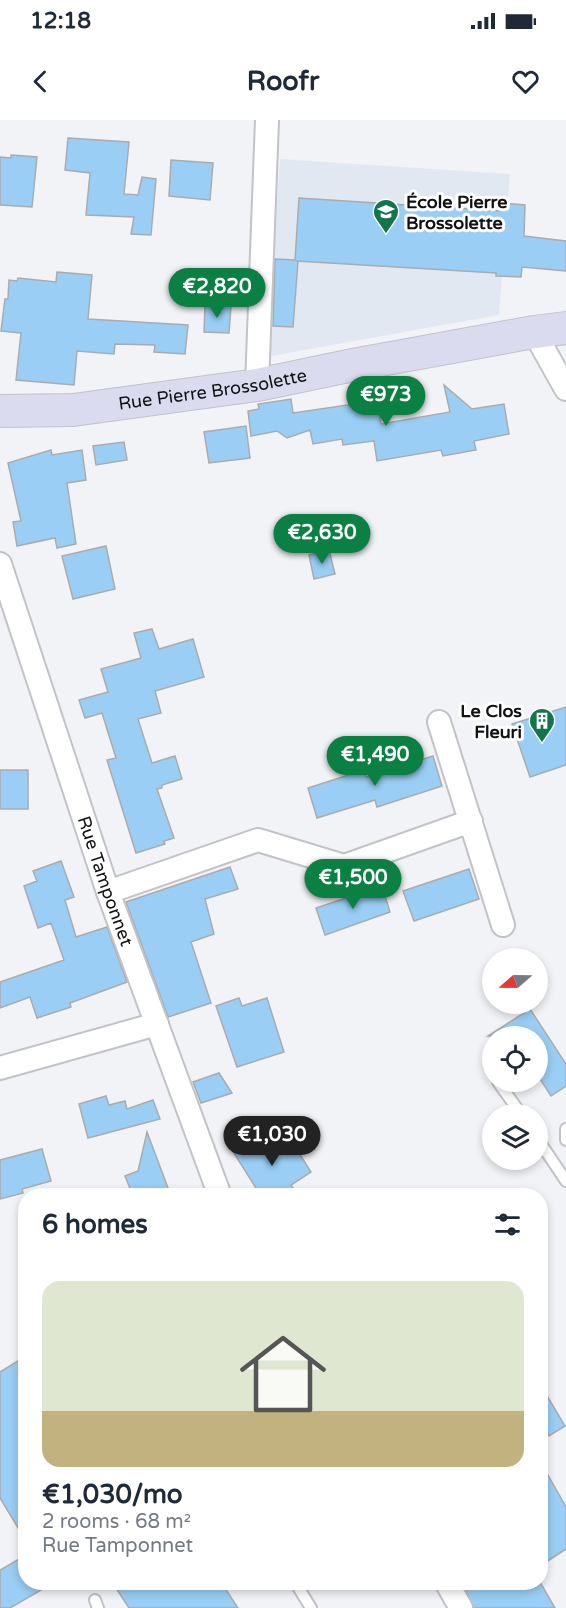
<!DOCTYPE html>
<html lang="en">
<head>
<meta charset="utf-8">
<style>
  body { margin:0; font-family:"Varela Round",sans-serif; background:#f6f6f7; color:#1f2937; height:100vh; display:flex; flex-direction:column; font-size:22px; white-space:nowrap }
  * { box-sizing:border-box; margin:0 }
  p { font-size:20px; color:#747a83 }
  .icon { flex:none; width:33px; height:33px; fill:none; stroke:currentColor; stroke-width:2; stroke-linecap:round; stroke-linejoin:round }
  .map { position:relative; flex:1; overflow:hidden }
  .sheet { position:absolute; left:18px; top:1068px; width:530px; height:402px; display:flex; flex-direction:column; background:#fff; border-radius:24px; box-shadow:0 3px 9px #0003 }
  .sheet>* { flex:none }
  .needle { width:39px; rotate:250deg }
  .controls { position:absolute; left:482px; top:828px; display:grid; gap:12px }
  .controls a { display:grid; place-items:center; width:66px; height:66px; border-radius:50%; background:#fff; box-shadow:0 3px 9px #0003; font-size:30px }
  .price { position:absolute; translate:-50% -51px; padding:0 14px; border-radius:21px; background:#0b8043; color:#fff; font-size:20px; line-height:39px; filter:drop-shadow(0 2px 3px #0008) }
  .price::after { content:''; position:absolute; left:50%; top:36px; width:18px; height:14px; margin-left:-9px; background:inherit; clip-path:polygon(0 0,100% 0,50% 100%) }
  .price.selected { background:#222; color:#fff }
  ul { padding:0; list-style:none }
  li { display:grid; align-content:center; gap:12px; height:318px; padding:0 24px }
  li+li { border-top:2px solid #e0e1e3 }
  li span { display:grid; place-items:center; height:186px; border-radius:18px; color:#555 }
  li>.icon { margin-inline-start:auto }
  span .icon { width:108px; height:108px; fill:#fffc; stroke-width:1 }
  li b { font-size:26px }
  h2 { display:flex; justify-content:space-between; align-items:center; height:72px; padding:0 24px; font-size:26px }
  .status { display:flex; justify-content:space-between; align-items:center; height:42px; padding:0 30px; background:#fff; direction:ltr }
  .status svg { height:16px; fill:currentColor }
  header { display:flex; justify-content:space-between; align-items:center; height:78px; padding:0 24px; background:#fff; font-size:27px; font-weight:700 }
  .map>svg:first-child { display:block }
  .built { fill:#e2e8f2 }
  .building { fill:#9acef4; stroke:#a9acaf; stroke-width:1.5 }
  .lines { fill:none; stroke-linecap:round; stroke-linejoin:round }
  .lane-casing { stroke:#c1c3c6; stroke-width:14 }
  .street-casing { stroke:#c1c3c6; stroke-width:26 }
  .secondary-casing { stroke:#c1c3c6; stroke-width:34 }
  .lane { stroke:#fff; stroke-width:10 }
  .street { stroke:#fff; stroke-width:22 }
  .secondary { stroke:#dadbef; stroke-width:32 }
  .labels { text-anchor:middle; stroke-width:6; stroke-linejoin:round; paint-order:stroke }
  .poi-label { font-size:18px; font-weight:bold; fill:#101112; stroke:#fff; text-anchor:start }
  .street-label { font-size:18px; fill:#101112; stroke:#fff }
</style>
</head>
<body>
<div class="status"><b>12:18</b><svg viewBox="0 0 49 12"><path d="M0 12V9h3v3zM5 12V6h3v6zM10 12V3h3v9zM15 12V0h3v12zM26 1h20v11H26zM47 4h2v5h-2z"/></svg></div>
<header><svg class="icon" aria-label="back" viewBox="0 0 24 24"><path d="M15 5l-7 7 7 7"/></svg>Roofr<svg class="icon" aria-label="heart" viewBox="0 0 24 24"><path d="M12 20l-8-8c-3-5 5-10 8-4 3-6 11-1 8 4z"/></svg></header>
<div class="map">
<svg width="566" height="1488" viewBox="0 0 566 1488">
  <rect width="100%" height="100%" fill="#f2f3f7"/>
  <path class="built" d="M280 39 510 54 499 195 266 237Z"/>
  <path class="building" d="M68 18 129 22 124 74 138 75 142 57 156 59 151 115 131 114 134 97 86 95 90 53 65 50Z
    M11 35 37 37 32 87 0 85V37L11 38Z
    M171 40 213 43 210 80 169 76Z
    M299 78 500 91 501 83 525 85 524 116 566 121V151L522 147 521 157 496 156V153L296 141H298L293 207 273 206 275 139 295 140Z
    M57 152 92 155 88 199 188 205 185 234 154 232 155 225 115 224 114 234 77 231 74 265 16 260 21 213 1 211 5 179H8L9 160 17 161 18 158 56 162Z
    M205 185 231 186 229 213 204 212Z
    M444 265 472 289 504 284 509 314 474 321 476 330 443 336 441 330 377 341 374 321 343 325 342 319 313 324 310 310 287 318 277 311 251 316 248 291 259 289 258 284 291 279 293 293 354 284 356 290 379 289 381 304 450 292Z
    M246 306 250 338 209 343 204 312Z
    M124 322 127 340 96 345 93 326Z
    M51 330 52 335 82 330 86 360 67 363 76 424 57 428 55 418 17 426 13 402 21 401 8 343Z
    M106 426 115 469 73 479 62 436Z
    M329 430 335 454 314 459 309 435Z
    M152 509 159 529 193 519 204 557 155 571 161 593 138 599 152 643 175 636 182 659 162 665V668L157 669 174 718 164 721 165 724 136 733 107 640 116 638 102 593 85 598 79 580 108 572 101 549 141 538 134 513Z
    M566 587V645L530 657 512 604Z
    M433 636 442 666 377 687 375 680 317 698 308 668 364 650 366 657Z
    M0 650H28V689H0Z
    M61 741 74 777 65 780 76 817 107 807 127 862 70 883 71 887 37 898 30 877 0 888V862L64 840 51 803 38 808 24 766 37 761 33 751Z
    M230 747 238 769 205 779 214 814 191 822 211 883 168 897 126 782Z
    M469 749 479 779 414 801 403 771Z
    M382 766 390 792 325 815 316 788Z
    M239 878 242 886 267 878 284 932 237 947 216 886Z
    M530 889 566 944V966L551 976 537 954V916H488Z
    M219 953 232 973 201 983 193 962Z
    M106 976 109 985 125 981 127 989 153 980 160 999 88 1018 79 984Z
    M147 1012 168 1068 164 1070 165 1076H133L125 1056 138 1051Z
    M257 1013 270 1033 291 1020 311 1052 291 1065 298 1076H261L232 1030Z
    M42 1029 51 1061 22 1069 23 1073 0 1079V1040Z
    M26 1236V1421L0 1378V1252Z
    M540 1264 565 1306 549 1316 540 1302Z
    M540 1341 566 1387V1429L540 1446Z
    M26 1435V1462H55L10 1488H0V1450Z
    M112 1462H221L238 1488H129Z
    M462 1462H540L555 1488H474Z"/>
  <g class="lines">
    <defs>
      <path id="lane" d="M498 962 521 994
        M566 1009V1020
        M537 1018 566 1061
        M295 1462 311 1488
        M95 1480 98 1488"/>
      <g id="street">
        <path d="M534 212 566 269"/>
        <path d="M257 265 267 0"/>
        <path id="s1" d="M0 444 108 772 220 1076"/>
        <path d="M439 602 503 805"/>
        <path d="M108 772 258 720 344 746 471 701"/>
        <path d="M0 948 157 904"/>
        <path d="M446 1462 461 1488"/>
      </g>
      <g id="secondary">
        <path id="s2" d="M0 291 73 290 257 265 353 245 534 212 566 208"/>
      </g>
    </defs>
    <use href="#lane" class="lane-casing"/>
    <use href="#street" class="street-casing"/>
    <use href="#secondary" class="secondary-casing"/>
    <use href="#lane" class="lane"/>
    <use href="#street" class="street"/>
    <use href="#secondary" class="secondary"/>
  </g>
  <defs>
    <symbol id="school-pin" viewBox="-11 -11 22 30"><path d="M0 17L-7.5 6A9.5 9.5 0 1 1 7.5 6Z" fill="#14744a" stroke="#fff"/><path d="M0-5L7-2L0 1L-7-2ZM-4 1L0 2.5L4 1V4Q0 6-4 4Z" fill="#fff"/></symbol>
    <symbol id="building-pin" viewBox="-11 -11 22 30"><path d="M0 17L-7.5 6A9.5 9.5 0 1 1 7.5 6Z" fill="#14744a" stroke="#fff"/><path d="M-4-6H4V6H1V3H-1V6H-4ZM-2.5-4.3h1.7v1.8h-1.7ZM.8-4.3h1.7v1.8H.8ZM-2.5-1h1.7V.8h-1.7ZM.8-1h1.7V.8H.8Z" fill="#fff"/></symbol>
  </defs>
  <g fill-rule="evenodd">
    <use href="#school-pin" x="371" y="77" width="30" height="40"/>
    <use href="#building-pin" x="527" y="586" width="30" height="40"/>
  </g>
  <g class="labels">
    <g class="poi-label">
      <text x="406" y="88">École Pierre<tspan x="406" dy="21">Brossolette</tspan></text>
      <text x="522" y="597" text-anchor="end">Le Clos<tspan x="522" dy="21">Fleuri</tspan></text>
    </g>
    <g class="street-label">
      <text dy="6" stroke="none"><textPath href="#s2" startOffset="214">Rue Pierre Brossolette</textPath></text>
      <text dy="6" stroke="none"><textPath href="#s1" startOffset="334">Rue Tamponnet</textPath></text>
    </g>
  </g>
</svg>
<div class="controls">
<a><svg class="needle" viewBox="-14 -14 28 28"><path d="M0-13l5 13h-10z" fill="#e53935"/><path d="M0 13l5-13h-10z" fill="#747a83"/></svg></a>
<a><svg class="icon" aria-label="locate" viewBox="0 0 24 24"><circle cx="12" cy="12" r="6"/><path d="M12 2v4M12 18v4M2 12h4M18 12h4"/></svg></a>
<a><svg class="icon" aria-label="layers" viewBox="0 0 24 24"><path d="M12 4l9 5-9 5-9-5zM3 14l9 5 9-5"/></svg></a>
</div>
<b class="price" style="left:217px;top:199px">€2,820</b>
<b class="price" style="left:386px;top:307px">€973</b>
<b class="price" style="left:322px;top:445px">€2,630</b>
<b class="price" style="left:375px;top:667px">€1,490</b>
<b class="price" style="left:353px;top:790px">€1,500</b>
<b class="price selected" style="left:272px;top:1047px">€1,030</b>
<section class="sheet">
<h2>6 homes<svg class="icon" aria-label="filters" viewBox="0 0 24 24"><path d="M4 7h16M4 17h16"/><circle cx="9" cy="7" r="2"/><circle cx="15" cy="17" r="2"/></svg></h2>
<ul>
<li><span style="background:linear-gradient(#dfe7d0 70%,#c2b280 0)"><svg class="icon" aria-label="home" viewBox="0 0 24 24"><path d="M3 11l9-7 9 7M6 9v11h12V9"/></svg></span><div><b>€1,030/mo</b><p>2 rooms · 68 m²</p><p>Rue Tamponnet</p></div></li>
</ul>
</section>
</div>
</body>
</html>
